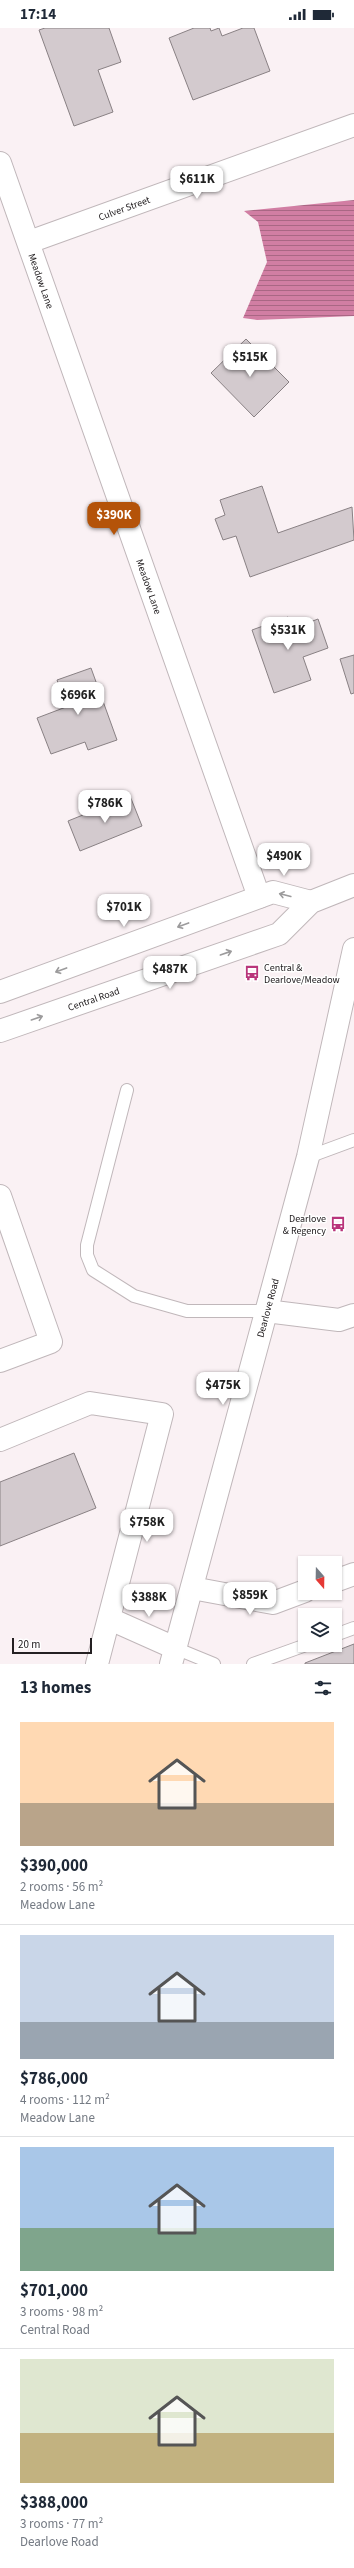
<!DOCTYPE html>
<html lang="en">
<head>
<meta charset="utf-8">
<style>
  body { margin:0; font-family:"Source Sans 3",sans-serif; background:#f2f2f3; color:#1f2937; height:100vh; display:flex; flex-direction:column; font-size:15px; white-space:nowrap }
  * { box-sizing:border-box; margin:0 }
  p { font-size:13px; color:#747a83 }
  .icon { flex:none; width:22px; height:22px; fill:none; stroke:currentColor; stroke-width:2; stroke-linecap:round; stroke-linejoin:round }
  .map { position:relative; height:1636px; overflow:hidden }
  .side { display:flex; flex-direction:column; background:#fff; flex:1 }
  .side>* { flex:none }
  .needle { width:26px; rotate:160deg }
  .buttons { position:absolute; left:298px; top:1528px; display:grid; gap:8px }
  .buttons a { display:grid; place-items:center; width:44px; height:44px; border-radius:0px; background:#fff; box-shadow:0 1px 3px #0004; font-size:20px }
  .scale { position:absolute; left:12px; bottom:10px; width:80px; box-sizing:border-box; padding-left:4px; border:2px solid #242022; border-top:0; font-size:11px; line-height:14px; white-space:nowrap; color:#242022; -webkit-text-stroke:3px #fff; paint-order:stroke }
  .price { position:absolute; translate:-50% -34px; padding:0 9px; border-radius:8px; background:#fff; color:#222; font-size:13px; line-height:26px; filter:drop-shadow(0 1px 2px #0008) }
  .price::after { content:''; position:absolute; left:50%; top:24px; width:12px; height:9px; margin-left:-6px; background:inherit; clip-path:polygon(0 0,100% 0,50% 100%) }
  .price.on { background:#b45309; color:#fff }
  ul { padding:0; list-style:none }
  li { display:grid; align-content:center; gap:8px; height:212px; padding:0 20px }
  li+li { border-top:1px solid #e0e1e3 }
  li span { display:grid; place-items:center; height:124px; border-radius:0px; color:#555 }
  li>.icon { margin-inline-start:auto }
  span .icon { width:72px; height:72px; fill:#fffc; stroke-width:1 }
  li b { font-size:17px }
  h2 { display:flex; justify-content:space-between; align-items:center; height:48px; padding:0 20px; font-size:17px }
  .status { display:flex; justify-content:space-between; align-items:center; height:28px; padding:0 20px; background:#fff; direction:ltr }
  .status svg { height:11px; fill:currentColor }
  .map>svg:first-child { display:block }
  .water { fill:url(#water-rules) }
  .building { fill:#d3cace; stroke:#898184 }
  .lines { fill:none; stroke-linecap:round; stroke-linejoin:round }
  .lane-casing { stroke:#c0b7ba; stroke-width:14 }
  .street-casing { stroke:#c0b7ba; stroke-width:24 }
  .secondary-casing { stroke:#c0b7ba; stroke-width:24 }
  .lane { stroke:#fff; stroke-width:12 }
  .street { stroke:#fff; stroke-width:22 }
  .secondary { stroke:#fff; stroke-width:22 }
  .oneway { stroke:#9c9b9c }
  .labels { text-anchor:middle; stroke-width:3; stroke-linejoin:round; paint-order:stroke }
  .street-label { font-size:10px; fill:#242022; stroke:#fff }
  .poi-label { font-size:10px; fill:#242022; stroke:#fff; text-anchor:start }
</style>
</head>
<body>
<div class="status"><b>17:14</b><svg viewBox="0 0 49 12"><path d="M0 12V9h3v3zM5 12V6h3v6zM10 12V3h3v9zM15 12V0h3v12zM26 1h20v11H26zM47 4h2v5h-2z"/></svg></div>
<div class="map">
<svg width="354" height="1636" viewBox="0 0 354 1636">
  <defs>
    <pattern id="water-rules" width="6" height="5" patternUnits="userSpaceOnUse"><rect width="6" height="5" fill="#d17ea3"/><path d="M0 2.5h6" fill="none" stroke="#a96784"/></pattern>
  </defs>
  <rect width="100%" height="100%" fill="#faf1f4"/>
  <path class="water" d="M354 172V288L257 292 243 290 267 234 258 194 244 183Z"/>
  <path class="building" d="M45 0H109L121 34 98 42 113 84 74 98 39 2Z
    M194 0H210L211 3 219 0 222 8 243 0H254L270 43 193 72 169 10Z
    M246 311 289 354 254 389 211 345Z
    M262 458 278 505 352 479 354 512 250 549 236 508 223 512 215 491 225 487 220 472Z
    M288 589 292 601 318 591 328 620 303 629 311 652 274 665 252 602Z
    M354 627V665L351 666 340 631Z
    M91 640 117 712 88 722 85 714 51 726 37 690 66 679 57 652Z
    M130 768 142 798 80 823 68 793Z
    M74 1425 96 1480 0 1518V1454Z
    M354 1616V1636H305V1635Z"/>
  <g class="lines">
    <defs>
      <path id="lane" d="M127 1062 87 1217V1227L93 1242 134 1268 187 1283H266
        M308 1129 354 1112
        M335 1607 354 1600
        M175 1620 214 1636
        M253 1636 306 1617"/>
      <g id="street">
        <path id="s1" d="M0 135 259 869"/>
        <path id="s2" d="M29 214 354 97"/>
        <path d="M0 1168 51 1314 0 1333"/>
        <path d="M266 1283 339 1292 354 1287"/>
        <path d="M0 1412 90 1375 162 1386 97 1636"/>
        <path d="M335 1553 354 1546"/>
        <path d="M192 1560 273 1575 305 1563"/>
        <path d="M110 1591 175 1620"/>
      </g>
      <g id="secondary">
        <path d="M0 964 273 864 311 874"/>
        <path id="s3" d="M0 1003 279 906 311 874 354 857"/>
        <path id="s4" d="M171 1636 308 1129 354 921"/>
      </g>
    </defs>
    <use href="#lane" class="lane-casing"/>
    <use href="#street" class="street-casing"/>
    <use href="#secondary" class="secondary-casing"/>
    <use href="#lane" class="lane"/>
    <use href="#street" class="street"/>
    <use href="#secondary" class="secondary"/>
  </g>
  <defs><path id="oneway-shaft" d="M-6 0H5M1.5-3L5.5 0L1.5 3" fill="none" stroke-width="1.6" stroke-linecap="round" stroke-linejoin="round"/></defs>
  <g class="oneway">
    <use href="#oneway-shaft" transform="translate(285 867) rotate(-166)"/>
    <use href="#oneway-shaft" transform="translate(183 897) rotate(160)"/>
    <use href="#oneway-shaft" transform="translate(226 925) rotate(-19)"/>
    <use href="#oneway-shaft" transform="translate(61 942) rotate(160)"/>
    <use href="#oneway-shaft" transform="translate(37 990) rotate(-19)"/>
  </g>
  <defs>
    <symbol id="bus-bare" viewBox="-9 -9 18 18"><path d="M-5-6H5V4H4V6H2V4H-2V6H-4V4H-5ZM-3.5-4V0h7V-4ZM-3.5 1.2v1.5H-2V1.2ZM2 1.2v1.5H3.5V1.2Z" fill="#b9357b" stroke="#fff" stroke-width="2.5" paint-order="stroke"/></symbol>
  </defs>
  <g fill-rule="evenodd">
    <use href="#bus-bare" x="241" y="934" width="22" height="22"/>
    <use href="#bus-bare" x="327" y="1185" width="22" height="22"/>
  </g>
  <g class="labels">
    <g class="street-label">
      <text dy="4" stroke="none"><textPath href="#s2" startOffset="101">Culver Street</textPath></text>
      <text dy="4" stroke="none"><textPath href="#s1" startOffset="125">Meadow Lane</textPath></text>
      <text dy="4" stroke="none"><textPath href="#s1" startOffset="449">Meadow Lane</textPath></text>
      <text dy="4" stroke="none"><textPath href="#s3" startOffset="99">Central Road</textPath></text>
      <text dy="4" stroke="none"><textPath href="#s4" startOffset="369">Dearlove Road</textPath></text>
    </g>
    <g class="poi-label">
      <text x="264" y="943">Central &amp;<tspan x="264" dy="12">Dearlove/Meadow</tspan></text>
      <text x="326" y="1194" text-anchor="end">Dearlove<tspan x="326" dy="12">&amp; Regency</tspan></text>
    </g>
  </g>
</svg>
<div class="buttons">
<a><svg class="needle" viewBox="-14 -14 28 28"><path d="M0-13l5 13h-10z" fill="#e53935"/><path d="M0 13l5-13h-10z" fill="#747a83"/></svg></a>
<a><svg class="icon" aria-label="layers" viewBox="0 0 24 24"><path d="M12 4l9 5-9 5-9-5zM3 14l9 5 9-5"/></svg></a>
</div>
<div class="scale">20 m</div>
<b class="price" style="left:197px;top:172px">$611K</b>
<b class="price" style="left:250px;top:350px">$515K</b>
<b class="price on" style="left:114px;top:508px">$390K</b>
<b class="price" style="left:288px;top:623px">$531K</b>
<b class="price" style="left:78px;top:688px">$696K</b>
<b class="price" style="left:105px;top:796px">$786K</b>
<b class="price" style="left:284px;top:849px">$490K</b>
<b class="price" style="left:124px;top:900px">$701K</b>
<b class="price" style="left:170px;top:962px">$487K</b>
<b class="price" style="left:223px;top:1378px">$475K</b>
<b class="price" style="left:147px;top:1515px">$758K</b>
<b class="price" style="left:250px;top:1588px">$859K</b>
<b class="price" style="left:149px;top:1590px">$388K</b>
</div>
<section class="side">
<h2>13 homes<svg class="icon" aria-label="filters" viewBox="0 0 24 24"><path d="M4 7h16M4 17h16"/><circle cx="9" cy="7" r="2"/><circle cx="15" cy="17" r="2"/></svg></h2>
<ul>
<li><span style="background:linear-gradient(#ffd9b3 65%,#b9a48a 0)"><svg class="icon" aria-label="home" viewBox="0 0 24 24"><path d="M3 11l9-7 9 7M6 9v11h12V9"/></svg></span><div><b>$390,000</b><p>2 rooms · 56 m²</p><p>Meadow Lane</p></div></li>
<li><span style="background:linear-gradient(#c9d6e8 70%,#9aa5b1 0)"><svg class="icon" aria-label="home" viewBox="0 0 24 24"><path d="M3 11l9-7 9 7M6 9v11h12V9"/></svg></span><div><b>$786,000</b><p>4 rooms · 112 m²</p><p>Meadow Lane</p></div></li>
<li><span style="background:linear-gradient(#a9c7e8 65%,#7fa58c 0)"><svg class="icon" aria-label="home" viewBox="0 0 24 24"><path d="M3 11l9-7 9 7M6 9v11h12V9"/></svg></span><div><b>$701,000</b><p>3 rooms · 98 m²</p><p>Central Road</p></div></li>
<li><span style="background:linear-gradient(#dfe7d0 60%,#c2b280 0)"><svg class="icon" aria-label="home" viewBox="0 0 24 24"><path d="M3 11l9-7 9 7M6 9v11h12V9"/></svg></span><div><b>$388,000</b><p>3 rooms · 77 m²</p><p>Dearlove Road</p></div></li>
</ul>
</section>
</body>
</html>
